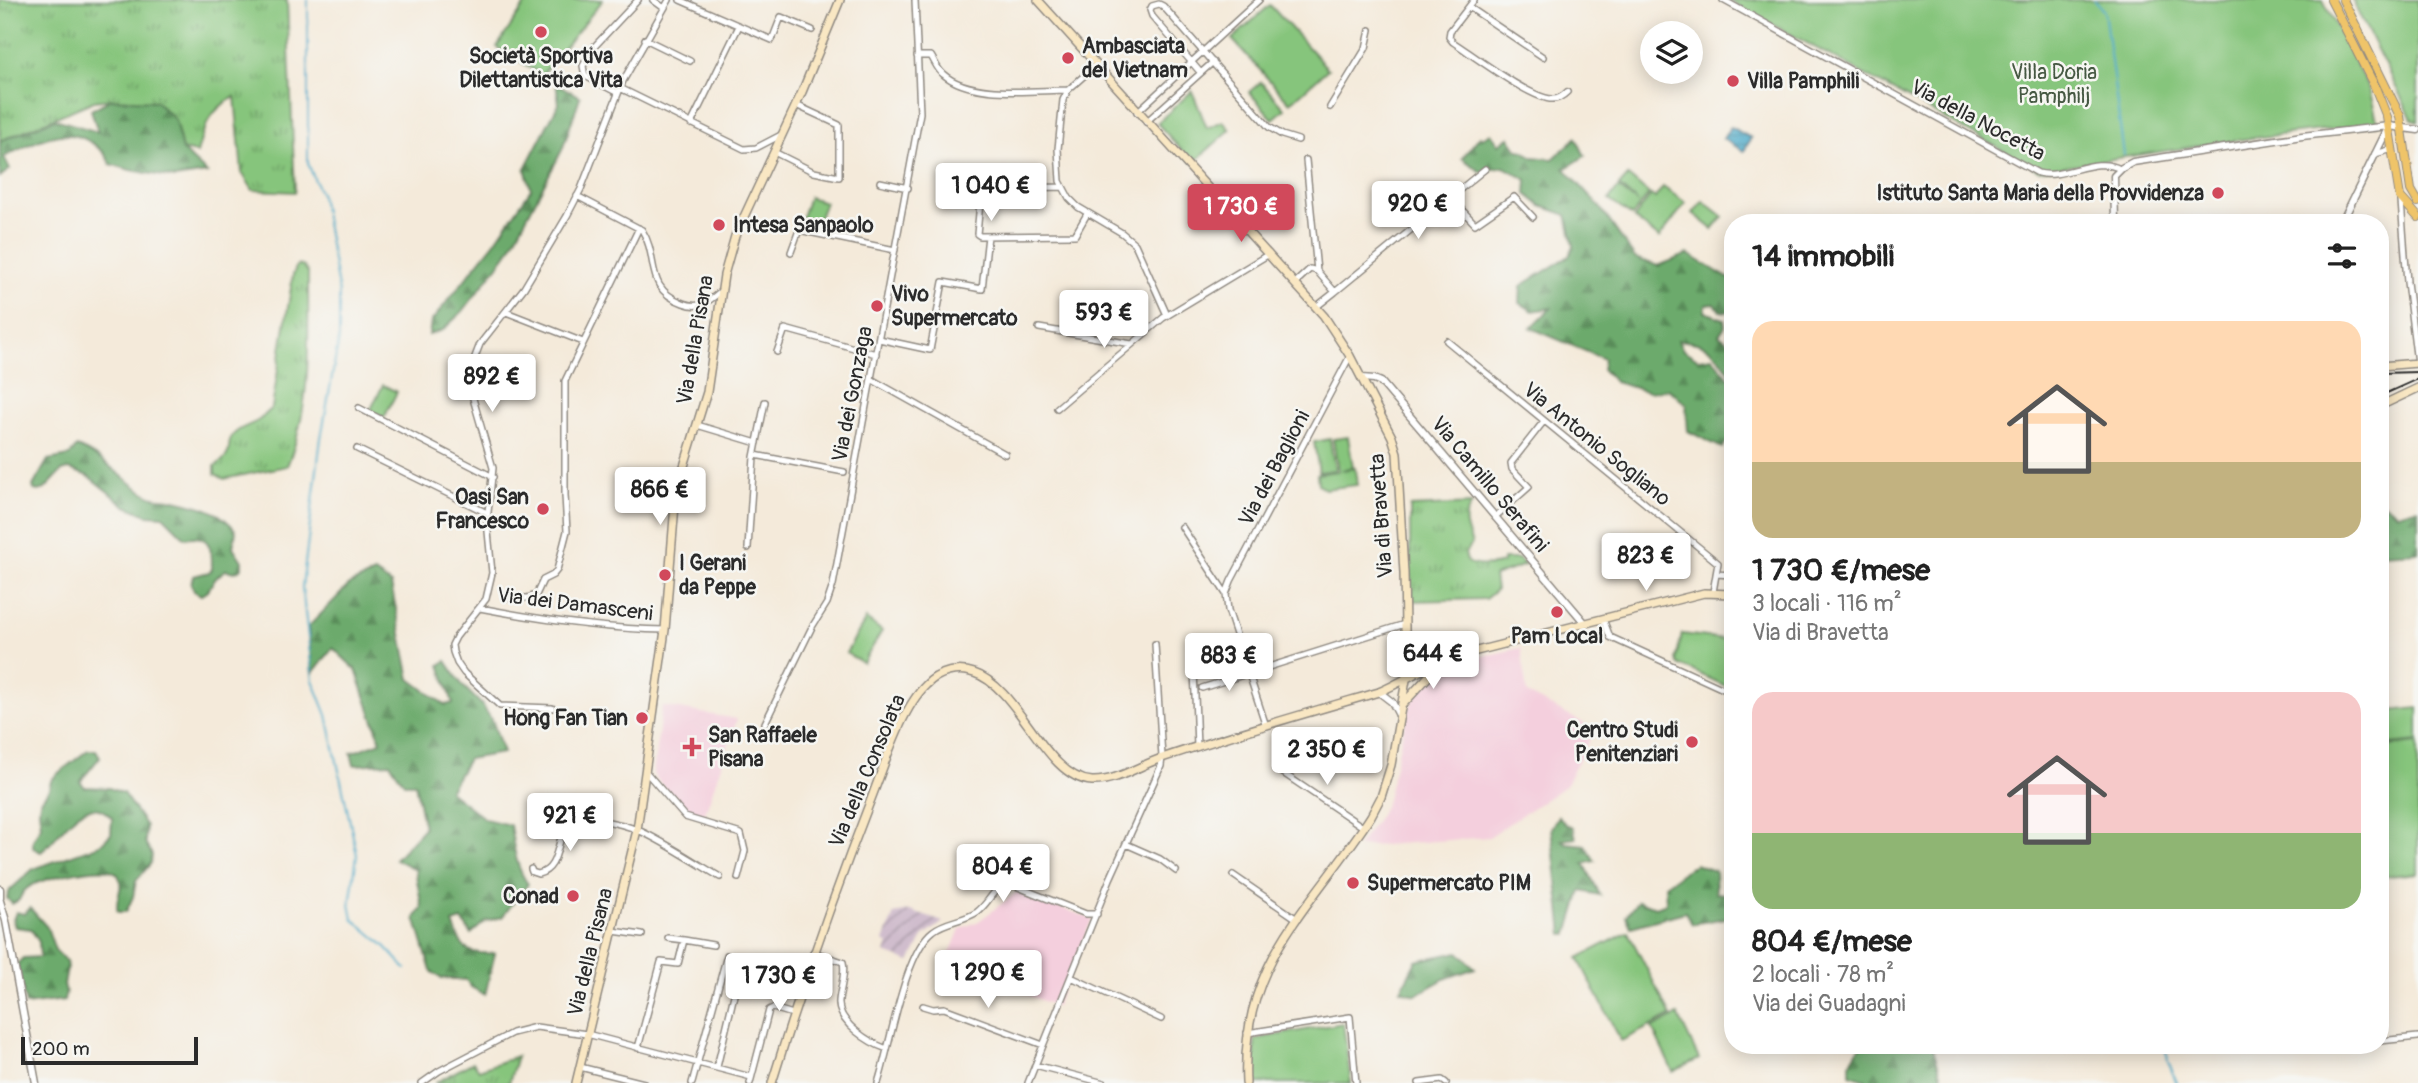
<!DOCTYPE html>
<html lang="it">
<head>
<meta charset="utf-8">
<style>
  body { margin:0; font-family:Pangolin,sans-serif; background:#f6f6f6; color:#222; height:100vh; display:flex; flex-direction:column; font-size:26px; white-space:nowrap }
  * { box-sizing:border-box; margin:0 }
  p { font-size:23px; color:#767676 }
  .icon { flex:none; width:38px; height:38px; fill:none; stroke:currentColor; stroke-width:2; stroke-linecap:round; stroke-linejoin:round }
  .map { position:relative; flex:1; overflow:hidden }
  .side { position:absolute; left:1724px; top:214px; width:665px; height:840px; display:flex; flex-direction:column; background:#fff; border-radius:28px; box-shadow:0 4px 18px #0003 }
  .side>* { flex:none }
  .fabs { position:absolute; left:1640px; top:21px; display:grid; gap:14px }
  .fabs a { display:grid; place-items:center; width:63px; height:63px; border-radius:50%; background:#fff; box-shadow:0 4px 18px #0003; font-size:35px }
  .scale { position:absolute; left:21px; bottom:18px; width:177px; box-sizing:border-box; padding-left:7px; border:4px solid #2b2b2b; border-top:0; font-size:19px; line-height:24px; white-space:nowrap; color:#2b2b2b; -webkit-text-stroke:5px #f6f6f2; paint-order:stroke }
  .price { position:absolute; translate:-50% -60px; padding:0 16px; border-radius:7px; background:#fff; color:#222; font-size:23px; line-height:46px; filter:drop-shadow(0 2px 4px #0008) }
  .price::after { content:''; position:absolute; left:50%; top:42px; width:21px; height:16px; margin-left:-10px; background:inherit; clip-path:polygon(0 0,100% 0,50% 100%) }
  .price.selected { background:#d1495b; color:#fff }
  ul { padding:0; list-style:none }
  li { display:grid; align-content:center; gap:14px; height:371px; padding:0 28px }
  li span { display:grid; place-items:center; height:217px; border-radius:21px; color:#555 }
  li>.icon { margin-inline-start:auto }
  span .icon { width:126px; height:126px; fill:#fffc; stroke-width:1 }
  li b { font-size:30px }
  h2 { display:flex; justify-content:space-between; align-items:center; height:84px; padding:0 28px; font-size:30px }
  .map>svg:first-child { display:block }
  .built { fill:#f4cfdd }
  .industrial { fill:url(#industrial-furrows) }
  .grass { fill:url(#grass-tufts); stroke:#587854; stroke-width:2 }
  .forest { fill:url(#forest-firs); stroke:#4c6a4c; stroke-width:2 }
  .green { fill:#86c57c; stroke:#587854; stroke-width:2 }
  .water { fill:url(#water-rules); stroke:#3a6a7a; stroke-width:2 }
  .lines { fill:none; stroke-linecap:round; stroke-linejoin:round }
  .stream { stroke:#49a9c8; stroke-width:2 }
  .minor-casing { stroke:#908a82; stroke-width:8 }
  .tertiary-casing { stroke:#908a82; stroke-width:9 }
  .secondary-casing { stroke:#908a82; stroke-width:10 }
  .primary-casing { stroke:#908a82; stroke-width:10 }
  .minor { stroke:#fff; stroke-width:5 }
  .tertiary { stroke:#fff; stroke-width:6 }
  .secondary { stroke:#f9e7c3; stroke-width:7 }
  .primary { stroke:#efc469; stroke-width:8 }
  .tram { stroke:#2b2b2b; stroke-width:2 }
  .poi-dot { fill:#d1495b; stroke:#f6f6f2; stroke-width:2.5 }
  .labels { text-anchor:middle; stroke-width:5; stroke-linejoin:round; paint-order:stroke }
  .poi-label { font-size:21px; font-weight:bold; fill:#2b2b2b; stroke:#f6f6f2; text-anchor:start }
  .park-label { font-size:21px; fill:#465943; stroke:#f6f6f2 }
  .street-label { font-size:21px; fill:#2b2b2b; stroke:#f6f6f2 }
</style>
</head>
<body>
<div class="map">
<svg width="2418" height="1083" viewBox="0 0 2418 1083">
  <defs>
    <pattern id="industrial-furrows" width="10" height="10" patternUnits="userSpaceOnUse" patternTransform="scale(1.75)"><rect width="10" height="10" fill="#d0bdcd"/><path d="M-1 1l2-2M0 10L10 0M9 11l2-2" fill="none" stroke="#a99aa7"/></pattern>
    <pattern id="grass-tufts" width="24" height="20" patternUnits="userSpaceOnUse" patternTransform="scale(1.75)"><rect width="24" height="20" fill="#86c57c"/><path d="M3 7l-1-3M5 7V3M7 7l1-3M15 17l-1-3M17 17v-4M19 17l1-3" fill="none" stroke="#6ea066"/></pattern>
    <pattern id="forest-firs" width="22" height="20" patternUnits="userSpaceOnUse" patternTransform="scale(1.75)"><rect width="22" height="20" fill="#6caa6c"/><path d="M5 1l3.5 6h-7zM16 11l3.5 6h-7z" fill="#598b59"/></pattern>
    <pattern id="water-rules" width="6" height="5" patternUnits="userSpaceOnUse" patternTransform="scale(1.75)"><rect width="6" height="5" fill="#49a9c8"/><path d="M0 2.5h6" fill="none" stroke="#3d8aa3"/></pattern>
  </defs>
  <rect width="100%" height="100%" fill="#f6f6f2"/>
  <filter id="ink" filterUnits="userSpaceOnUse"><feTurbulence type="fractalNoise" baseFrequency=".0143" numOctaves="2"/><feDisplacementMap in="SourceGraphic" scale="14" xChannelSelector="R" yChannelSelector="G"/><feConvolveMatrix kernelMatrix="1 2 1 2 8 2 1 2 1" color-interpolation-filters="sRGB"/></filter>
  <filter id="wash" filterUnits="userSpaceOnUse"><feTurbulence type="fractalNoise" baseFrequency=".00686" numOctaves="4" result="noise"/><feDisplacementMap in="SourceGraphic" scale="28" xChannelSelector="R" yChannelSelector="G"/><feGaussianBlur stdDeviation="1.57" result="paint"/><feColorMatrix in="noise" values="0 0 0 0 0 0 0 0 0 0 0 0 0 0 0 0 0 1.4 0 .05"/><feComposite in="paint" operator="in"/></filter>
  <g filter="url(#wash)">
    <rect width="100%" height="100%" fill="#f4eada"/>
    <path class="built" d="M1521 648 1527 694 1595 729 1565 786 1489 837 1357 847 1380 815 1387 800 1407 714 1414 697 1431 677 1446 667 1460 661Z
      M662 706 737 719 704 816 677 804 653 774Z
      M1017 892 1092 919 1056 1006 946 963 960 929 979 921Z"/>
    <path class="industrial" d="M910 911 943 922 923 937 910 962 885 953 888 944 884 941 894 914Z"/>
    <path class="grass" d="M0 0H287L295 192 253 190 242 173 235 97C210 109 204 127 197 153L182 150 175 120 111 99 94 101 0 141Z
      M297 265 303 266 308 272C308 337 313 404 287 466L224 479 215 474V466C238 452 223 445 234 434 240 427 252 425 259 420 264 416 268 412 272 408L293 275Z
      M1472 504C1461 519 1466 528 1472 544L1465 553 1467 562C1476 567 1494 566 1503 563V559H1519L1525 565 1494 576 1496 590 1485 599 1410 601V507Z
      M866 619 882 631 863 663 846 653Z
      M517 1056 509 1083H435L473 1062 479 1070Z"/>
    <path class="forest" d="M556 83 580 97 562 150 509 251 463 311 443 330 429 335 431 322 494 243 531 189 525 168 559 103Z
      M111 99 156 101 175 120 182 150 207 173 175 178 130 170 110 164C106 153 101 150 92 143 63 123 30 144 4 157L10 169 0 177V141L55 119 98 132 91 110Z
      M1491 133 1499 144 1509 137 1518 150 1524 151 1532 157 1553 159 1576 138 1585 156 1565 169 1599 206 1635 258 1658 266 1688 254 1728 278H1732V310L1729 312 1720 311 1715 304 1706 305 1705 312 1724 319 1725 326 1719 335 1732 344V375C1714 351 1711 343 1678 340L1683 350 1698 359 1712 357 1732 381V435L1722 448 1688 431 1686 404 1668 389 1649 392 1615 382 1602 369 1604 359 1531 328 1551 308 1533 311 1520 303 1521 286 1569 256 1574 246 1567 215 1541 206 1526 194 1527 180 1504 167 1481 172 1462 158 1480 136 1482 138Z
      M77 447C107 459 122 480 149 495 156 499 162 497 170 499 195 505 220 508 236 531L233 547 242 561V568L235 572 226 570C218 574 211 584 208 591L201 595 194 591 191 584 193 576 209 572 212 569C212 549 211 533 185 538L163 516 147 515 126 506 88 476 69 469 62 471 45 489 38 491 34 490 33 486 48 460 69 456Z
      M2380 501 2398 514 2418 508V552L2380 554Z
      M375 573 391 584 410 679 445 705 453 703 440 665 446 661 463 686 482 705 493 722 503 753 468 759 449 791 485 819 510 825C514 845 515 867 528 884L502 917 486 921 471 934 462 920 453 923C462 950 466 955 495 953L485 995 471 987 466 980 441 978 431 971 415 918 422 908 415 869 395 859 424 828 415 783H404L390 763 354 765 351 753 381 742 356 670 333 648 312 674 308 627 350 584Z
      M88 750H96L100 757 80 782 85 787 109 788 123 793 146 826 145 842 152 855 151 863 136 881 133 897 126 912H118C113 900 126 887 118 875 109 861 42 878 29 887 23 891 22 894 19 900L12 904 7 898 10 890 33 869 100 845 111 834 112 818C83 787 60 839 41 852L33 848V840L41 826 39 810 40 802 49 789 51 781 56 775Z
      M1558 816 1565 824 1573 827 1576 838 1562 840 1566 843 1585 845 1595 861 1584 863 1600 895 1581 891 1568 934H1563L1551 828Z
      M1695 864 1715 871 1716 893 1732 895V917L1692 924 1685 912 1631 927 1626 916 1638 901 1656 907 1666 903 1665 885Z
      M30 908 47 927 55 950 66 961 67 969 64 985 66 993 64 1000 26 1005 17 964 23 958 40 957 39 942 31 929 15 927 13 920 16 912 24 914Z
      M1458 952 1475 968 1444 979 1416 995 1401 990 1416 961Z
      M1861 1045H1932L1944 1083H1867L1865 1079 1850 1074V1063Z"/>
    <path class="green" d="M528 0H603L542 75 497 47Z
      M1728 0H2323L2370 92 2378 124 2252 138 2039 170Z
      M2352 0H2418V121L2412 119Z
      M1270 5 1328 69 1290 103 1232 39Z
      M1261 82 1285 109 1273 119 1249 92Z
      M1192 91 1207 128 1223 121 1230 130 1193 163 1157 123Z
      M1628 176 1649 194 1632 216 1609 200 1618 188 1638 203 1619 186Z
      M1663 187 1686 203 1659 238 1634 218 1651 195 1655 198Z
      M809 197 825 202 814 231 799 225Z
      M1703 201 1723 217 1713 229 1693 213Z
      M383 385 397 392 384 418 370 411Z
      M1348 437 1353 467 1342 470 1355 468 1357 485 1325 489 1318 484 1317 474 1338 471 1333 439Z
      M1330 439 1335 470 1319 472 1314 442Z
      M1682 634 1732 640V689L1678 664 1676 659Z
      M2418 708V741L2382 745 2380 712Z
      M2418 743V873L2380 877V747Z
      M1628 932 1671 1016 1621 1041 1578 958Z
      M1678 1015 1699 1059 1673 1072 1652 1028Z
      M1343 1023 1351 1083H1255V1039Z"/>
    <path class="water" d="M1730 127 1751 138 1744 151 1723 139Z"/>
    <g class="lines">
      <path class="stream" d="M308 0V163L321 196 339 293V338L321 438 302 587 313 680 327 715 357 855 350 904 353 919 385 946 406 969
        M2094 0 2104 11 2124 155
        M2166 1045 2168 1061 2177 1083"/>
    </g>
  </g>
  <g filter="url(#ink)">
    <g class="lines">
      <defs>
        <path id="minor" d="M653 0 664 8
          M680 0 772 40 781 17 812 30
          M1474 0 1450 31 1449 37 1453 42C1473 55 1532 100 1553 99 1559 99 1563 96 1567 92
          M1723 0 2038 173C2064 180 2095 155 2120 169
          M1469 7 1543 57
          M645 39 690 61
          M917 56H931C935 62 937 69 943 74 971 99 1033 90 1068 90
          M1096 65 1068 90 1063 100 1058 149 1060 181 1069 198 1078 207 1122 233 1135 244 1167 315
          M1200 72 1152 16 1150 10 1152 6 1159 4 1163 6 1269 127 1282 135 1298 140
          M620 88 744 149 756 148 781 135
          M618 93 585 76 583 66 593 48 638 0
          M1330 107 1366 48 1370 30
          M1137 112 1259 0
          M1146 122 1213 62
          M691 124 739 26
          M774 152 814 172 839 177V125L796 105
          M2375 154 2393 149
          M1306 160 1317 271
          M880 182 908 188
          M1062 187 983 189 981 192 977 234 980 236 1075 235 1087 214
          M577 196 642 230C660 259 643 288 683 303 701 310 709 301 722 290
          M1450 197 1475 224 1514 197 1533 217
          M2401 201 2407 282 2417 363
          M791 252 799 230 895 250
          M1295 283 1310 269 1317 271 1335 292 1316 307
          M1335 292 1485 169
          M506 312 583 342
          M1039 328 1132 344
          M879 339 930 350 943 282 982 289 988 236
          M1447 341 1718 563 1713 592
          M777 352 785 329 876 354
          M871 379 1005 454
          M359 408 493 477
          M1057 408 1163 318 1269 254
          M697 425 757 443
          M357 449 487 513
          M755 455 844 472
          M1495 517 1529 487 1512 469 1511 463 1544 421
          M1182 527 1226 594 1228 610 1266 726
          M748 548 754 457 765 402
          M1716 574 1732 575
          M1226 594 1231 581 1350 356
          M508 598H527L536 595 543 580 553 575 557 570 567 531 565 495V381L639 228
          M480 608C542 620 603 629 665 630
          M1603 619 1610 637 1732 693
          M1194 669 1197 747
          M1202 688 1405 624
          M552 708 500 706 464 673 457 663 453 652 452 645 456 637 486 599 492 573 487 521 493 468 470 388V370L480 344 524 288 567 216 581 189 623 81 669 0
          M765 723 812 627 827 603 833 585 920 113 915 0
          M1277 769 1363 827
          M646 772 685 817 741 834 745 851 738 878
          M1126 844 1160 859 1176 871
          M531 869 532 872 538 874C558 870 556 846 564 830 574 810 623 824 640 831 667 843 694 862 720 877
          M1233 875 1297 919
          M613 931 642 935
          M668 938 684 940
          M813 952 843 962C846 975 840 988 839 1001 837 1023 870 1043 887 1049
          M1071 977 1161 1019
          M802 987 813 984 822 955
          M923 1006 933 1009 944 1008 1043 1045
          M1247 1033 1350 1017 1356 1083
          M2380 1041 2418 1037
          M638 1048 661 962 678 964 684 940 713 945
          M1035 1065 1104 1083
          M580 1067 644 1083
          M717 1067 739 974
          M422 1083 439 1071 512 1033 536 1027 587 1034 751 1077
          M692 1083 727 955
          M750 1083 769 1010 773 1008 793 1014
          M878 1083C890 1047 904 953 933 931 945 921 964 921 977 912 992 901 993 883 1013 885L1086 914H1097
          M1028 1083 1110 879 1161 766 1162 757 1155 644
          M1419 1083 1442 1080 1446 1083"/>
        <path id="tertiary" d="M2115 222 2114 176 2122 168 2133 162 2302 136 2389 126 2418 130
          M2342 222 2388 128
          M1362 378 1374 379 1381 382 1585 623
          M1379 692 1392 702 1400 717
          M0 889V898
          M0 901 6 921 36 1083"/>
        <path id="secondary" d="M1038 0 1324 316 1350 356 1392 437 1397 453 1404 573 1406 680 1391 765 1381 797 1371 816C1311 909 1240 961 1246 1083
          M2380 366 2418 363
          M2380 406 2418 388
          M1406 652 1415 660H1434
          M1403 704 1440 664
          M576 1083 637 830 665 630 676 492 707 392 724 275 735 236 802 92 840 0
          M772 1083C802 985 836 889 873 794 885 763 902 708 926 685 938 672 958 667 974 673 1019 687 1045 778 1092 781 1116 782 1140 765 1162 758 1233 734 1307 713 1379 692 1404 682 1424 666 1449 658L1704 593 1732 594"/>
        <path id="primary" d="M2331 0 2375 87 2387 117 2400 197 2418 217
          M2343 0 2400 116 2411 190 2418 202"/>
      </defs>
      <use href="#minor" class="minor-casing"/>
      <use href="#tertiary" class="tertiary-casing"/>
      <use href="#secondary" class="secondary-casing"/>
      <use href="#primary" class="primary-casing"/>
      <use href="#minor" class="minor"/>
      <use href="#tertiary" class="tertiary"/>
      <use href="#secondary" class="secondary"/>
      <use href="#primary" class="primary"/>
      <path class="tram" d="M2380 373 2418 372
        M2380 396 2418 379"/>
    </g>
  </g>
  <g class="poi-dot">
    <circle cx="541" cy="32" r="7"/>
    <circle cx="1068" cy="58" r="7"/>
    <circle cx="1733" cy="81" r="7"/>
    <circle cx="2218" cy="193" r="7"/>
    <circle cx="719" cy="225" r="7"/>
    <circle cx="877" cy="306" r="7"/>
    <circle cx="543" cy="509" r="7"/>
    <circle cx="665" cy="575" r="7"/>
    <circle cx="1557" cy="612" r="7"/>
    <circle cx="642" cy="718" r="7"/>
    <circle cx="1692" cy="742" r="7"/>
    <path d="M688.5 736.5h7v7h7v7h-7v7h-7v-7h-7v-7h7z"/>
    <circle cx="1353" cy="883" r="7"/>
    <circle cx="573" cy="896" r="7"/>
  </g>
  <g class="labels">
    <g class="poi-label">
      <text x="1082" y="53">Ambasciata<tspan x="1082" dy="24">del Vietnam</tspan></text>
      <text x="541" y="63" text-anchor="middle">Società Sportiva<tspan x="541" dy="24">Dilettantistica Vita</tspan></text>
      <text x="1747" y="88">Villa Pamphili</text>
      <text x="2204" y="200" text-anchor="end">Istituto Santa Maria della Provvidenza</text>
      <text x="733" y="232">Intesa Sanpaolo</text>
      <text x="891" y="301">Vivo<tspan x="891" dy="24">Supermercato</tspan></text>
      <text x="529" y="504" text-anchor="end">Oasi San<tspan x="529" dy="24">Francesco</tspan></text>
      <text x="679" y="570">I Gerani<tspan x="679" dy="24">da Peppe</tspan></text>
      <text x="1557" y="643" text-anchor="middle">Pam Local</text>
      <text x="628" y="725" text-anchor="end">Hong Fan Tian</text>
      <text x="1678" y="737" text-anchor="end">Centro Studi<tspan x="1678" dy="24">Penitenziari</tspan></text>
      <text x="708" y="742">San Raffaele<tspan x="708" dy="24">Pisana</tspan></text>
      <text x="1367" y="890">Supermercato PIM</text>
      <text x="559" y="903" text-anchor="end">Conad</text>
    </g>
    <g class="park-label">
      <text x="2054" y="79">Villa Doria<tspan x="2054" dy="24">Pamphilj</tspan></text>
    </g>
    <g class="street-label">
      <text transform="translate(1978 120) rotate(28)" y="7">Via della Nocetta</text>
      <text transform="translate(695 340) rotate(-80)" y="7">Via della Pisana</text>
      <text transform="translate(852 394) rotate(-79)" y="7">Via dei Gonzaga</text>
      <text transform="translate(1597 444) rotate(39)" y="7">Via Antonio Sogliano</text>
      <text transform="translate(1274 468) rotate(-62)" y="7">Via dei Baglioni</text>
      <text transform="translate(1490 484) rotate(50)" y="7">Via Camillo Serafini</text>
      <text transform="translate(1381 516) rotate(-94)" y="7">Via di Bravetta</text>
      <text transform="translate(575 604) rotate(7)" y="7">Via dei Damasceni</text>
      <text transform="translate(867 771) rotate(-67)" y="7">Via della Consolata</text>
      <text transform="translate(590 952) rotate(-76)" y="7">Via della Pisana</text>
    </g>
  </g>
</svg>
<div class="fabs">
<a><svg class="icon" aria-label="layers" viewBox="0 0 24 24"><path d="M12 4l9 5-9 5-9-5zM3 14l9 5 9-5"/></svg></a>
</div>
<div class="scale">200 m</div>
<b class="price" style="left:991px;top:223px">1 040 €</b>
<b class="price" style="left:1418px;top:241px">920 €</b>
<b class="price selected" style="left:1241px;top:244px">1 730 €</b>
<b class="price" style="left:1104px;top:350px">593 €</b>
<b class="price" style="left:492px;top:414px">892 €</b>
<b class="price" style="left:660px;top:527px">866 €</b>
<b class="price" style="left:1646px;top:593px">823 €</b>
<b class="price" style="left:1433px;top:691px">644 €</b>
<b class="price" style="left:1229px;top:693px">883 €</b>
<b class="price" style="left:1327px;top:787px">2 350 €</b>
<b class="price" style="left:570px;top:853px">921 €</b>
<b class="price" style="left:1003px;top:904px">804 €</b>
<b class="price" style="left:988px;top:1010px">1 290 €</b>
<b class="price" style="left:779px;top:1013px">1 730 €</b>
<section class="side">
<h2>14 immobili<svg class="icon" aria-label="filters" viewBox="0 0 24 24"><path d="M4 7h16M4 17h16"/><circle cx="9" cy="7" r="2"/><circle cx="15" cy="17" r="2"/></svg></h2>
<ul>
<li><span style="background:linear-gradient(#ffd9b3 65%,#c2b280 0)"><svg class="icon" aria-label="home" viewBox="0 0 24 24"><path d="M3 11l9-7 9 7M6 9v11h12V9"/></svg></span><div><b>1 730 €/mese</b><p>3 locali · 116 m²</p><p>Via di Bravetta</p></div></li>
<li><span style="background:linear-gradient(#f6c9c9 65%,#8fb573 0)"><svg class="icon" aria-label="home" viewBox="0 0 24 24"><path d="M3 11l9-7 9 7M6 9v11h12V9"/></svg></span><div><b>804 €/mese</b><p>2 locali · 78 m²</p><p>Via dei Guadagni</p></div></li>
</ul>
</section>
</div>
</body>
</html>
